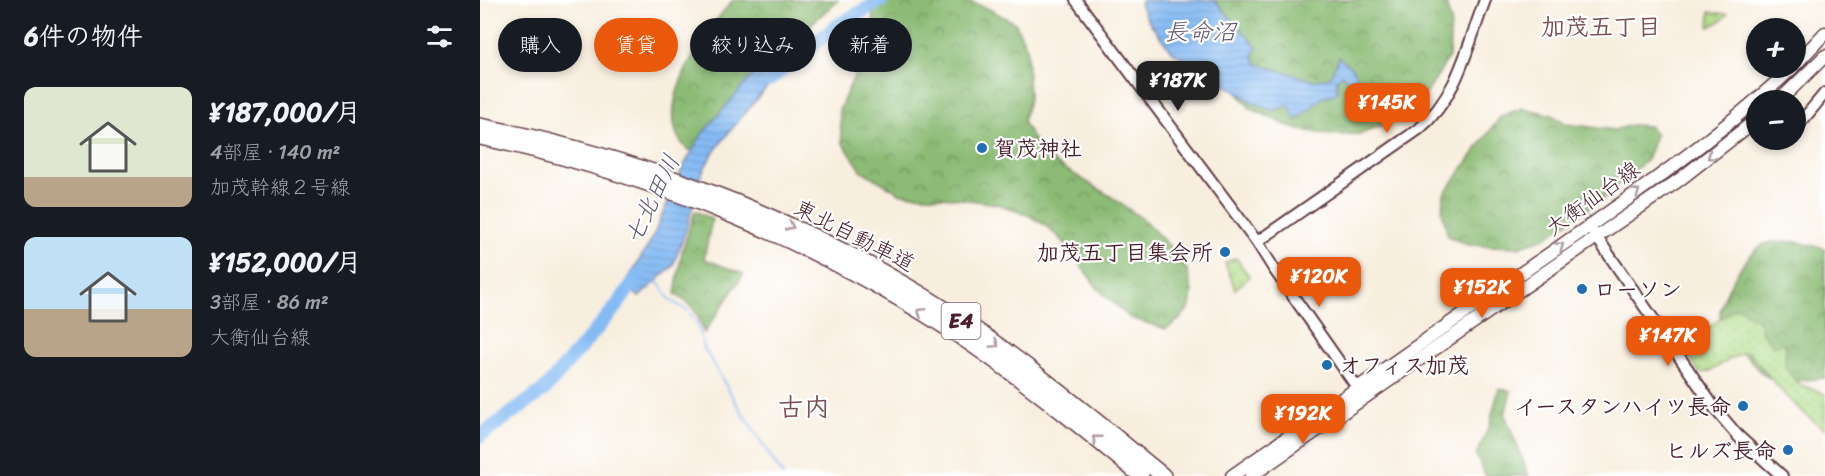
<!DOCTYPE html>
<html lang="ja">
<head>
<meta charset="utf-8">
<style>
  body { margin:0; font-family:Sriracha,"Klee One",sans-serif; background:#20242c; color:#f1f3f6; height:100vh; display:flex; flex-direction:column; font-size:22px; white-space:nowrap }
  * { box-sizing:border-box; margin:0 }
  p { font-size:20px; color:#9ea1a6 }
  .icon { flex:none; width:33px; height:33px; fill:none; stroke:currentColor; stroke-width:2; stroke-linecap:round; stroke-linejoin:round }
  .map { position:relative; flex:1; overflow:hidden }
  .drawer { display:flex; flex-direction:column; background:#171b24; width:480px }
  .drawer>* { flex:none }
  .hud { position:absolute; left:18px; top:18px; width:570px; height:54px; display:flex; gap:12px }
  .controls { position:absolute; left:1266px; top:18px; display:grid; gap:12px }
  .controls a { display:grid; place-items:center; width:60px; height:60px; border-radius:50%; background:#171b24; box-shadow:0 3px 9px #0003; font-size:30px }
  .price { position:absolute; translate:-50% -51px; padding:0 14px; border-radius:12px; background:#ea580c; color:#fff; font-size:20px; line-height:39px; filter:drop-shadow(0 2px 3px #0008) }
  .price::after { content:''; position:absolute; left:50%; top:36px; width:18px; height:14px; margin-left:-9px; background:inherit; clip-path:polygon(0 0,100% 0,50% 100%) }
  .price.current { background:#222; color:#fff }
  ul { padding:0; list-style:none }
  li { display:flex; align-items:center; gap:18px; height:150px; padding:0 24px }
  li span { display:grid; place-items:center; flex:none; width:168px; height:120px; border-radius:12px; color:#555 }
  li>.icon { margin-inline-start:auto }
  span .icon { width:72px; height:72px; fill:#fffc; stroke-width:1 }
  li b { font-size:26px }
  h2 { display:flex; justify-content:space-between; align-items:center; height:72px; padding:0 24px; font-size:26px }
  .pill { padding:0 21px; border-radius:27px; background:#171b24; box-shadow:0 3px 9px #0003; font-size:21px; line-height:54px }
  .pill.current { background:#ea580c; color:#fff }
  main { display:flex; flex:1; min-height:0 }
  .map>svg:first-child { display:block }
  .forest { fill:url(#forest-crowns); stroke:#6a6d50; stroke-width:1.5 }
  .park { fill:url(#park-dots); stroke:#7c7d59; stroke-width:1.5 }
  .water { fill:url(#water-rules); stroke:#686d90; stroke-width:1.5 }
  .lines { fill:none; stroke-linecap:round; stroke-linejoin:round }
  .stream { stroke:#85bbf4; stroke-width:2 }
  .river { stroke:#85bbf4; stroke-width:14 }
  .minor-casing { stroke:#643e46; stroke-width:14 }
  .major-casing { stroke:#643e46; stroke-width:15 }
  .highway-casing { stroke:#643e46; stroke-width:18 }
  .minor { stroke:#fff; stroke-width:10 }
  .major { stroke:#fff; stroke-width:12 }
  .highway { stroke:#fff; stroke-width:15 }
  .oneway { stroke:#ae9aa0 }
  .poi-dot { fill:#1f6fb2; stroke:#fff; stroke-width:2 }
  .labels { text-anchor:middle; stroke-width:4.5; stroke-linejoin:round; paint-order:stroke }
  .shield { fill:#fff; stroke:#80626b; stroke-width:1.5 }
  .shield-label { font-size:21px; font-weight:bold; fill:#4a1f2b }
  .poi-label { font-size:22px; font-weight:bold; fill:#4a1f2b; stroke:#fff; text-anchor:start }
  .street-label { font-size:22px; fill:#4a1f2b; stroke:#fff }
  .neighbourhood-label { font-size:24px; font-weight:bold; fill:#7c5051; stroke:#fff }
  .water-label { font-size:24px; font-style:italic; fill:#5f5671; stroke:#fff }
  .quarter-label { font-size:26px; font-weight:bold; fill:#7c5051; stroke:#fff }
</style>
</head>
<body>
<main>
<section class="drawer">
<h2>6件の物件<svg class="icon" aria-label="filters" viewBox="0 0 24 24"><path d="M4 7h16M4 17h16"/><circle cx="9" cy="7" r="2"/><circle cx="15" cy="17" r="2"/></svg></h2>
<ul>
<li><span style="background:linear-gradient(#dfe7d0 75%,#b9a48a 0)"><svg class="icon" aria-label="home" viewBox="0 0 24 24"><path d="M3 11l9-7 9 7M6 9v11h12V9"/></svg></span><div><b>¥187,000/月</b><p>4部屋 · 140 m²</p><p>加茂幹線２号線</p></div></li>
<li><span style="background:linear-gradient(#bfe0f5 60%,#b9a48a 0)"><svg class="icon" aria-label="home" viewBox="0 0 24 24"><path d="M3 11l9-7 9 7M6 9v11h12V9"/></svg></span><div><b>¥152,000/月</b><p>3部屋 · 86 m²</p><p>大衡仙台線</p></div></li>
</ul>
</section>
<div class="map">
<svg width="1345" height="476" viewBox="0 0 1345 476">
  <defs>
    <pattern id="forest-crowns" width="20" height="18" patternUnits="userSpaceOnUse" patternTransform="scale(1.5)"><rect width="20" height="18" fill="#8bbb74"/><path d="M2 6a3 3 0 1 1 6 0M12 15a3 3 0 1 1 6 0" fill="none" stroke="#74975f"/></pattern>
    <pattern id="park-dots" width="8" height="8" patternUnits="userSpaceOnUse" patternTransform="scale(1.5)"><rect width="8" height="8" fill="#afdb87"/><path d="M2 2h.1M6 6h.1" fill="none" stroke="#98bc75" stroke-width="1.8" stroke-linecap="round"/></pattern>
    <pattern id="water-rules" width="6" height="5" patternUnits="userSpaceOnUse" patternTransform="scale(1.5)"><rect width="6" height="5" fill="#85bbf4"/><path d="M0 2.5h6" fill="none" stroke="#74a0d1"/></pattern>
  </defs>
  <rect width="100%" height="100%" fill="#fff"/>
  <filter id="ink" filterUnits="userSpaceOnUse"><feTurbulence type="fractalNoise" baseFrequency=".0167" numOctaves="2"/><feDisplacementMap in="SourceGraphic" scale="12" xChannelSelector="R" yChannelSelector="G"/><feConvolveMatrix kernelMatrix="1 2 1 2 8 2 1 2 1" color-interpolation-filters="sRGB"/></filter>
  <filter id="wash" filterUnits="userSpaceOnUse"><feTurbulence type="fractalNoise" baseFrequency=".008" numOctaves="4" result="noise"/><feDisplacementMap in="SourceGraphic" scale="24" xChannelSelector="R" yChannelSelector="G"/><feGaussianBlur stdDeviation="1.35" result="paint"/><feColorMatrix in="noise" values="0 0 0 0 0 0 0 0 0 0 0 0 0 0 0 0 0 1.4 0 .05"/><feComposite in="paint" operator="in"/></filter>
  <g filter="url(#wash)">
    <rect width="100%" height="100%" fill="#f8eede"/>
    <path class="forest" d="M253 0H358L307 46 219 149 208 150C205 147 201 143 199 139 177 98 227 29 253 0Z
      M388 0H484L505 7 535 23 547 48 549 99 543 122 557 145 574 162 630 196 664 220 695 252 707 270 712 292 710 307 699 320 686 329 650 318 618 289 584 242 565 225 550 216 518 204 474 198 421 194 382 171 362 142 359 110 375 74 383 38 394 19Z
      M678 0H965L971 21 969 57 947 93 914 120 881 134 851 135 812 128 770 108Z
      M1043 108 1072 115 1087 124 1134 130 1152 125 1170 126 1176 135 1167 160 1146 177 1124 198 1065 238 1038 247 987 245 968 236 962 211 964 194 1021 116Z
      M215 211 232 219 224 259 264 274 224 333C218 312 213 306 195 294L202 252Z
      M1317 242 1345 248V378C1329 379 1310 384 1295 380 1283 377 1275 366 1267 357 1258 347 1243 333 1240 320 1237 300 1267 251 1285 244 1294 240 1308 242 1317 242Z
      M1019 388 1031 391 1025 415 1049 476H1006L996 455 1009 427Z"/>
    <path class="park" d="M1230 12 1248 14 1239 22 1229 27Z
      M756 258 770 277 755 289 745 263Z
      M1258 306 1281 324 1280 329 1293 346 1303 343 1306 348 1305 368 1319 384 1345 394V429C1312 407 1294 382 1269 352 1250 354 1233 375 1219 373L1203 346Z"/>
    <path class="water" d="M662 0H734L777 47 773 55 777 64 835 81 850 77 859 57 875 71 890 101 886 109 863 74 857 79V93L842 98 817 120 813 116 809 105 793 111 771 101 691 51 667 19 660 4Z
      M306 36 318 50 250 131 231 156 221 175 207 227 193 266 159 297 145 284 171 241 203 167 222 134Z"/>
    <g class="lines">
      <path class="stream" d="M175 281 181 286 190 300 208 311 218 324 224 348 258 406 303 476"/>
      <path class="river" d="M289 80 358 25 402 0
        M0 436 65 389 135 308 160 273"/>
    </g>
  </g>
  <g filter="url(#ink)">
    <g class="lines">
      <defs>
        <path id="minor" d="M596 0 777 242 794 269 881 393
          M1316 128 1345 93
          M1109 226 1236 410 1258 436 1302 476
          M777 242 939 129C978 96 987 47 1005 0"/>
        <path id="major" d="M1316 64 1345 33
          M1300 100 1345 56
          M752 476C853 405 955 334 1056 263 1144 202 1234 141 1312 68
          M771 476 1199 180 1276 120"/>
        <path id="highway" d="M0 126C150 156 300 211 432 289 522 342 602 409 683 476
          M0 137C174 174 342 243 490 343 550 384 605 430 661 476"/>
      </defs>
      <use href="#minor" class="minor-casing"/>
      <use href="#major" class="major-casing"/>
      <use href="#highway" class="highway-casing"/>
      <use href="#minor" class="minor"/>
      <use href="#major" class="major"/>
      <use href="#highway" class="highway"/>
    </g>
    <defs><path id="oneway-chevron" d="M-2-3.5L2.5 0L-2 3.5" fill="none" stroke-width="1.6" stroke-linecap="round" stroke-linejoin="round" transform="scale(1.5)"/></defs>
    <g class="oneway">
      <use href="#oneway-chevron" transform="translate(1231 156) rotate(143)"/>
      <use href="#oneway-chevron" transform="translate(1156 192) rotate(-36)"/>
      <use href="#oneway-chevron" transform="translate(310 226) rotate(24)"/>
      <use href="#oneway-chevron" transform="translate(1080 246) rotate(-35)"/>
      <use href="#oneway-chevron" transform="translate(441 312) rotate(-148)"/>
      <use href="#oneway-chevron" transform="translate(515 344) rotate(34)"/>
      <use href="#oneway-chevron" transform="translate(616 439) rotate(-141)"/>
    </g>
  </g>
  <g class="poi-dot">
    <circle cx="502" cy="148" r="6"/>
    <circle cx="745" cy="252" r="6"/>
    <circle cx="1102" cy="289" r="6"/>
    <circle cx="847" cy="365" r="6"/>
    <circle cx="1263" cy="406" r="6"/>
    <circle cx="1308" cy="450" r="6"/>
  </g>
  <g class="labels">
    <rect class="shield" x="461.5" y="303" width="39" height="36" rx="4.5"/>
    <g class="shield-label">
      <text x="481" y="328">E4</text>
    </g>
    <g class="poi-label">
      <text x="514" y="156">賀茂神社</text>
      <text x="733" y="260" text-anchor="end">加茂五丁目集会所</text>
      <text x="1114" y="297">ローソン</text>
      <text x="859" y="373">オフィス加茂</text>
      <text x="1251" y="414" text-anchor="end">イースタンハイツ長命</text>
      <text x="1296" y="458" text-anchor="end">ヒルズ長命</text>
    </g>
    <g class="street-label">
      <text transform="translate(1112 198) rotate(-36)" y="8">大衡仙台線</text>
      <text transform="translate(375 235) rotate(27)" y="8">東北自動車道</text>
    </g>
    <g class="neighbourhood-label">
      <text x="1121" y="35">加茂五丁目</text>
    </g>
    <g class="water-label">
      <text x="720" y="40">長命沼</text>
      <text transform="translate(172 199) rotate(-64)" y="8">七北田川</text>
    </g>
    <g class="quarter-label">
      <text x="324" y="416">古内</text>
    </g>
  </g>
</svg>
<div class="controls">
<a>+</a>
<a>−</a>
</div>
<b class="price current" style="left:698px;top:112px">¥187K</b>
<b class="price" style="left:907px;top:134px">¥145K</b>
<b class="price" style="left:839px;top:308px">¥120K</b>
<b class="price" style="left:1002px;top:319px">¥152K</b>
<b class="price" style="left:1188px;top:367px">¥147K</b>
<b class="price" style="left:823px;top:445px">¥192K</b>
<div class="hud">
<a class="pill">購入</a>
<a class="pill current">賃貸</a>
<a class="pill">絞り込み</a>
<a class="pill">新着</a>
</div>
</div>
</main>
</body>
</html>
